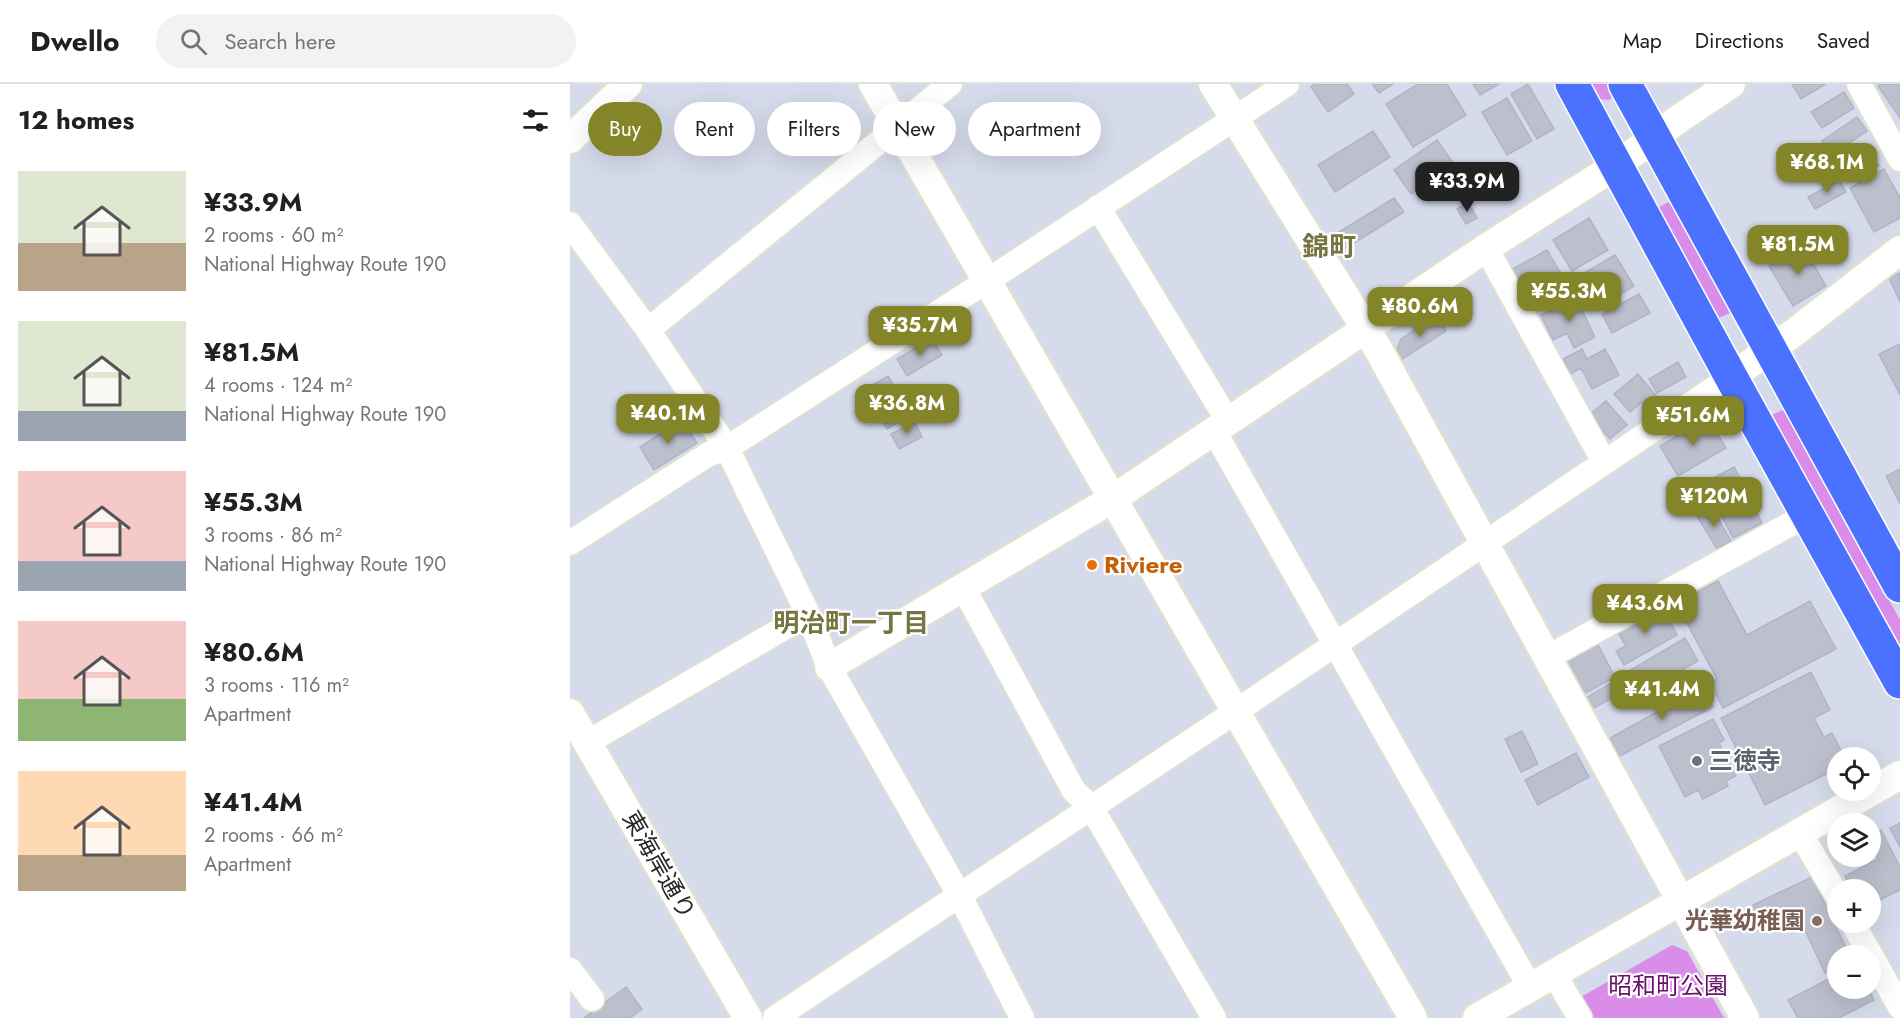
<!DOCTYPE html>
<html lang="en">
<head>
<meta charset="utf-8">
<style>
  body { margin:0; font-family:Jost,"Noto Sans JP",sans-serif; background:#f2f2f2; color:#202124; height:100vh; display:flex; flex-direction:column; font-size:22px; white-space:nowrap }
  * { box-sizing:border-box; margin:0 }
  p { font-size:20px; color:#757577 }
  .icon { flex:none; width:33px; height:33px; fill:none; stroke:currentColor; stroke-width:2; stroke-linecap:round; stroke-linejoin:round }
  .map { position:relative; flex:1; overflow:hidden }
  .panel { display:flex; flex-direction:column; background:#fff; width:570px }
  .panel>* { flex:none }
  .guide { position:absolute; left:18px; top:18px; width:570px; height:54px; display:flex; gap:12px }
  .tools { position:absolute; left:1257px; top:663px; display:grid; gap:12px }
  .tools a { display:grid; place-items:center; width:54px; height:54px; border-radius:50%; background:#fff; box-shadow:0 6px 24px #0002; font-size:30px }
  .price { position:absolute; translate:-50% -51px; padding:0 14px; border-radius:12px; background:#848429; color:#fff; font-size:20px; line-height:39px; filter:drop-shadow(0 2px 3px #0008) }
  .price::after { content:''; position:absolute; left:50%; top:36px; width:18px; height:14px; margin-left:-9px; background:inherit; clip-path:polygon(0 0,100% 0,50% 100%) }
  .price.current { background:#222; color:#fff }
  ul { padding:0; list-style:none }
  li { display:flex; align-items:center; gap:18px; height:150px; padding:0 18px }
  li span { display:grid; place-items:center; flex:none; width:168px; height:120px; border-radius:0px; color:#555 }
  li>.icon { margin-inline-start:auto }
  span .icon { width:72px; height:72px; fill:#fffc; stroke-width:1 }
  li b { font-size:26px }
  h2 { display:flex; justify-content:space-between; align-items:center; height:72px; padding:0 18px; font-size:26px }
  .chip { padding:0 21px; border-radius:27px; background:#fff; box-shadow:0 6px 24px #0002; font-size:21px; line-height:54px }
  .chip.current { background:#848429; color:#fff }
  header { display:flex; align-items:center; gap:36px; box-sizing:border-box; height:84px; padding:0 30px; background:#fff; border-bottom:2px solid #e0e0e0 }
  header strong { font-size:28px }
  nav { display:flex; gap:33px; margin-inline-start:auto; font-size:21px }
  .search { width:420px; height:54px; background:#f2f2f2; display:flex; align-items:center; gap:15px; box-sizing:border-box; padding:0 21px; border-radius:33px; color:#757577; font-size:22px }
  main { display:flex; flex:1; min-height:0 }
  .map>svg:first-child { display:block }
  .green { fill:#da8ce9 }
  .building { fill:#bcbfcc; stroke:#b0b4c7; stroke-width:1.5 }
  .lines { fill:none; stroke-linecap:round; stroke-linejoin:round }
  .minor-casing { stroke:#e2e2cb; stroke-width:27 }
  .tertiary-casing { stroke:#e2e2cb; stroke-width:32 }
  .trunk-casing { stroke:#fff; stroke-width:36 }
  .minor { stroke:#fff; stroke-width:24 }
  .tertiary { stroke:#fff; stroke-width:28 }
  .trunk { stroke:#4b72ff; stroke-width:33 }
  .food-dot { fill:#e8710a; stroke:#fff; stroke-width:2 }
  .worship-dot { fill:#6b7280; stroke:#fff; stroke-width:2 }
  .education-dot { fill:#8d6e63; stroke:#fff; stroke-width:2 }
  .labels { text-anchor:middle; stroke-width:4.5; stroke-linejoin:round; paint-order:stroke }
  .food-label { font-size:24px; font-weight:bold; fill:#c56008; stroke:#fff; text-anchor:start }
  .worship-label { font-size:24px; font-weight:bold; fill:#5b616d; stroke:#fff; text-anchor:start }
  .street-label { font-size:24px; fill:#272727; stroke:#fff }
  .education-label { font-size:24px; font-weight:bold; fill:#785e54; stroke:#fff; text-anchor:end }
  .park-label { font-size:24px; fill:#671269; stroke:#fff }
  .neighbourhood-label { font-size:26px; font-weight:bold; fill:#767640; stroke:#fff }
  .quarter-label { font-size:27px; font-weight:bold; fill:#767640; stroke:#fff }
</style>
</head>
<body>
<header>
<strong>Dwello</strong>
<div class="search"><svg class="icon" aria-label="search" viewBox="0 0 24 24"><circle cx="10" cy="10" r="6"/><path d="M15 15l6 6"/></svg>Search here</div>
<nav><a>Map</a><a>Directions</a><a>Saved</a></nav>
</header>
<main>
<section class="panel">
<h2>12 homes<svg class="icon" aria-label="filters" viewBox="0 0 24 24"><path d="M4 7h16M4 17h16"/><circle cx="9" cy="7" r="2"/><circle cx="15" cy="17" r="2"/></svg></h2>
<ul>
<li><span style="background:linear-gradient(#dfe7d0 60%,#b9a48a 0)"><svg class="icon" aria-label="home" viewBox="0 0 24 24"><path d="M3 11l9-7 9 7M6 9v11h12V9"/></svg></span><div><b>¥33.9M</b><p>2 rooms · 60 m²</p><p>National Highway Route 190</p></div></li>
<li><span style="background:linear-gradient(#dfe7d0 75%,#9aa5b1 0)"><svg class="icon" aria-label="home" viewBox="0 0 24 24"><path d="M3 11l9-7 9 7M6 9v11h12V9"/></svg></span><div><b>¥81.5M</b><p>4 rooms · 124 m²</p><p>National Highway Route 190</p></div></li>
<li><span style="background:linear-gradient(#f6c9c9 75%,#9aa5b1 0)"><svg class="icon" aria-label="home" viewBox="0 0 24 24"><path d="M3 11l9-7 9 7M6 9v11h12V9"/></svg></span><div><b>¥55.3M</b><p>3 rooms · 86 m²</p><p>National Highway Route 190</p></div></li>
<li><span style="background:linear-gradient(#f6c9c9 65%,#8fb573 0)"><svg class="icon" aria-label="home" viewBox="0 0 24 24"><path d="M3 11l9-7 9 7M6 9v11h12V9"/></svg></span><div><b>¥80.6M</b><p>3 rooms · 116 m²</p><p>Apartment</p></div></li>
<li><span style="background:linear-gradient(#ffd9b3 70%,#b9a48a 0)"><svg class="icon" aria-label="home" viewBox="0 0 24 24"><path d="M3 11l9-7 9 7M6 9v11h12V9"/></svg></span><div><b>¥41.4M</b><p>2 rooms · 66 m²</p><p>Apartment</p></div></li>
</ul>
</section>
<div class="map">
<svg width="1330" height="934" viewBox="0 0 1330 934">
  <rect width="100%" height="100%" fill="#d6dbec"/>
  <path class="green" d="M1021 0H1038L1044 11 1039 16 1029 15Z
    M1101 117 1162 228 1149 234 1087 124Z
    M1215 325 1330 536V566L1202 331Z
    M1102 861 1117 867 1154 934H1021L1009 914Z"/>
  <path class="building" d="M745 0H777L784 10 758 28 741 3Z
    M802 0H823L809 9Z
    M848 0H877L896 31 843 63 816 20Z
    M903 0H929L910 11Z
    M958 0 984 45 967 55 941 10Z
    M1222 0H1256L1231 15Z
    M1311 0H1330V34L1308 2Z
    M1274 8 1284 24 1252 44 1241 28Z
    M937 14 962 57 937 71 912 28Z
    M1287 33 1297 47 1261 71 1252 57Z
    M803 47 820 73 765 108 748 81Z
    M867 56 884 80 841 110 824 86Z
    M1287 72 1295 88 1278 97 1269 81Z
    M1304 74 1309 82 1298 88 1294 80Z
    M1314 85 1330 114V134L1304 148 1280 104Z
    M1269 96 1276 108 1245 125 1238 113Z
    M824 114 834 128 773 166 764 151Z
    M898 118 907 134 896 140 887 125Z
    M1019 134 1038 166 1002 187 983 156Z
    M1233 162 1256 202 1223 222 1199 182Z
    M977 166 990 188 952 209 939 187Z
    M1045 171 1064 202 1028 224 1009 192Z
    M1330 189V218L1319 194Z
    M992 190 1000 203 961 227 953 214Z
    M1069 210 1080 229 1042 249 1032 230Z
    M1006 214 1025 253 1004 264 997 249 983 256 971 231Z
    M867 230 876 247 826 279 825 271 831 255Z
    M362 254 372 271 337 292 327 275Z
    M1330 260V311L1309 270Z
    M1012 265 1017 275 1035 265 1049 291 1022 305 1011 284 1000 290 993 275Z
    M1108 278 1116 293 1087 309 1079 295Z
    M1068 290 1092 319 1081 328 1072 318 1060 328 1044 310Z
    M318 292 341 331 317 345 294 306Z
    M1036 317 1057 341 1040 355 1019 331Z
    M1138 334 1156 364 1108 392 1090 362Z
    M112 336 127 359 84 386 70 363Z
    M345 338 352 353 329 365 321 350Z
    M1164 383 1174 401 1135 421 1126 403Z
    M1330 385V420L1316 392Z
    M1176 408 1192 439 1163 454 1147 423Z
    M1142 424 1161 457 1147 465 1127 432Z
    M1148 497 1177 551 1240 517 1266 565 1153 624 1140 599 1147 595 1106 519Z
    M1091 521 1107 551 1054 581 1046 567 1056 562 1047 547Z
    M1115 554 1128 577 1067 612 1054 590Z
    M1027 559 1045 593 1012 611 994 576Z
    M1241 588 1260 626 1244 634 1254 653 1262 649 1275 674H1268V684L1195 721 1151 634Z
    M1046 596 1053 608 1022 625 1016 614Z
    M1133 602 1143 623 1050 672 1040 654Z
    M1143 635 1154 656 1149 659 1166 692 1156 697 1158 702 1133 715 1128 706 1115 713 1089 662Z
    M952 647 968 680 951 688 935 655Z
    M1006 669 1019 693 968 721 955 696Z
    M1330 739V763L1320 744Z
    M1311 746 1330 783V806L1306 818 1299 805 1282 806 1275 792 1308 775 1300 760V752Z
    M1242 793 1280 872H1268V883L1255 889 1227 829 1194 844 1183 821Z
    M1268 890V904H1298L1304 916 1269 934H1228L1218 916Z
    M56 903 72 925 60 934H14Z"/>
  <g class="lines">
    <defs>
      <path id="minor" d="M1289 0 1330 75
        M528 123 658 337
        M0 140 78 246 157 364 238 530 259 583 390 812 452 934
        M916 164 1034 378
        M78 246 380 0
        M644 347 960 903
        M0 459 139 370 157 364 417 197 717 0
        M393 503 504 707 521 723 644 934
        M976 574 1237 431
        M18 658 238 530
        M1230 749 1268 813
        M1282 838 1330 923
        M0 886 22 915
        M984 890 1010 934
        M205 934 665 628 1161 293"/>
      <path id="tertiary" d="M303 0 843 934
        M643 0 808 265 1175 934
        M0 55 58 0
        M1161 293 1225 248 1330 166
        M259 583 544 414 916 164 1047 81 1110 34 1161 0
        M0 629 178 934
        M907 934 1330 691"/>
      <path id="trunk" d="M1002 0 1161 293 1330 598
        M1055 0 1330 502"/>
    </defs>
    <use href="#minor" class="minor-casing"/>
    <use href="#tertiary" class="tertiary-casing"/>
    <use href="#trunk" class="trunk-casing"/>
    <use href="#minor" class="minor"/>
    <use href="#tertiary" class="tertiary"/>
    <use href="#trunk" class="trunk"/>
  </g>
  <circle class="food-dot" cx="522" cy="481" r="6"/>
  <circle class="worship-dot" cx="1127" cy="677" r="6"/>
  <circle class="education-dot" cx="1247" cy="837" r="6"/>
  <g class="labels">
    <g class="food-label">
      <text x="534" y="489">Riviere</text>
    </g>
    <g class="worship-label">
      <text x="1139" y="685">三徳寺</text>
    </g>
    <g class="street-label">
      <text transform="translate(89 781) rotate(60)" y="8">東海岸通り</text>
    </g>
    <g class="education-label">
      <text x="1235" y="845">光華幼稚園</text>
    </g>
    <g class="park-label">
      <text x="1098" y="910">昭和町公園</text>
    </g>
    <g class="neighbourhood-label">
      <text x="281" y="548">明治町一丁目</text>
    </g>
    <g class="quarter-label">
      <text x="759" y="172">錦町</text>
    </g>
  </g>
</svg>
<div class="tools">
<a><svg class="icon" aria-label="locate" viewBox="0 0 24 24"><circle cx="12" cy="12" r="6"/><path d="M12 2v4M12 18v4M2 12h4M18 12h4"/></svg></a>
<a><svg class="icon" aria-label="layers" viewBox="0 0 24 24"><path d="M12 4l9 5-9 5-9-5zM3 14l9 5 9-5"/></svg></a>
<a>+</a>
<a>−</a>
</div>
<b class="price" style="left:1257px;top:110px">¥68.1M</b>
<b class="price current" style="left:897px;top:129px">¥33.9M</b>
<b class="price" style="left:1228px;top:192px">¥81.5M</b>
<b class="price" style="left:999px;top:239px">¥55.3M</b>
<b class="price" style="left:850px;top:254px">¥80.6M</b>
<b class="price" style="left:350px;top:273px">¥35.7M</b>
<b class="price" style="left:337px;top:351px">¥36.8M</b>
<b class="price" style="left:98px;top:361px">¥40.1M</b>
<b class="price" style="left:1123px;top:363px">¥51.6M</b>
<b class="price" style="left:1144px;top:444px">¥120M</b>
<b class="price" style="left:1075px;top:551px">¥43.6M</b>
<b class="price" style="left:1092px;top:637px">¥41.4M</b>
<div class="guide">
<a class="chip current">Buy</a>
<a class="chip">Rent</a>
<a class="chip">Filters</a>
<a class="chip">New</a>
<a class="chip">Apartment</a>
</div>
</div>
</main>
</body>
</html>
